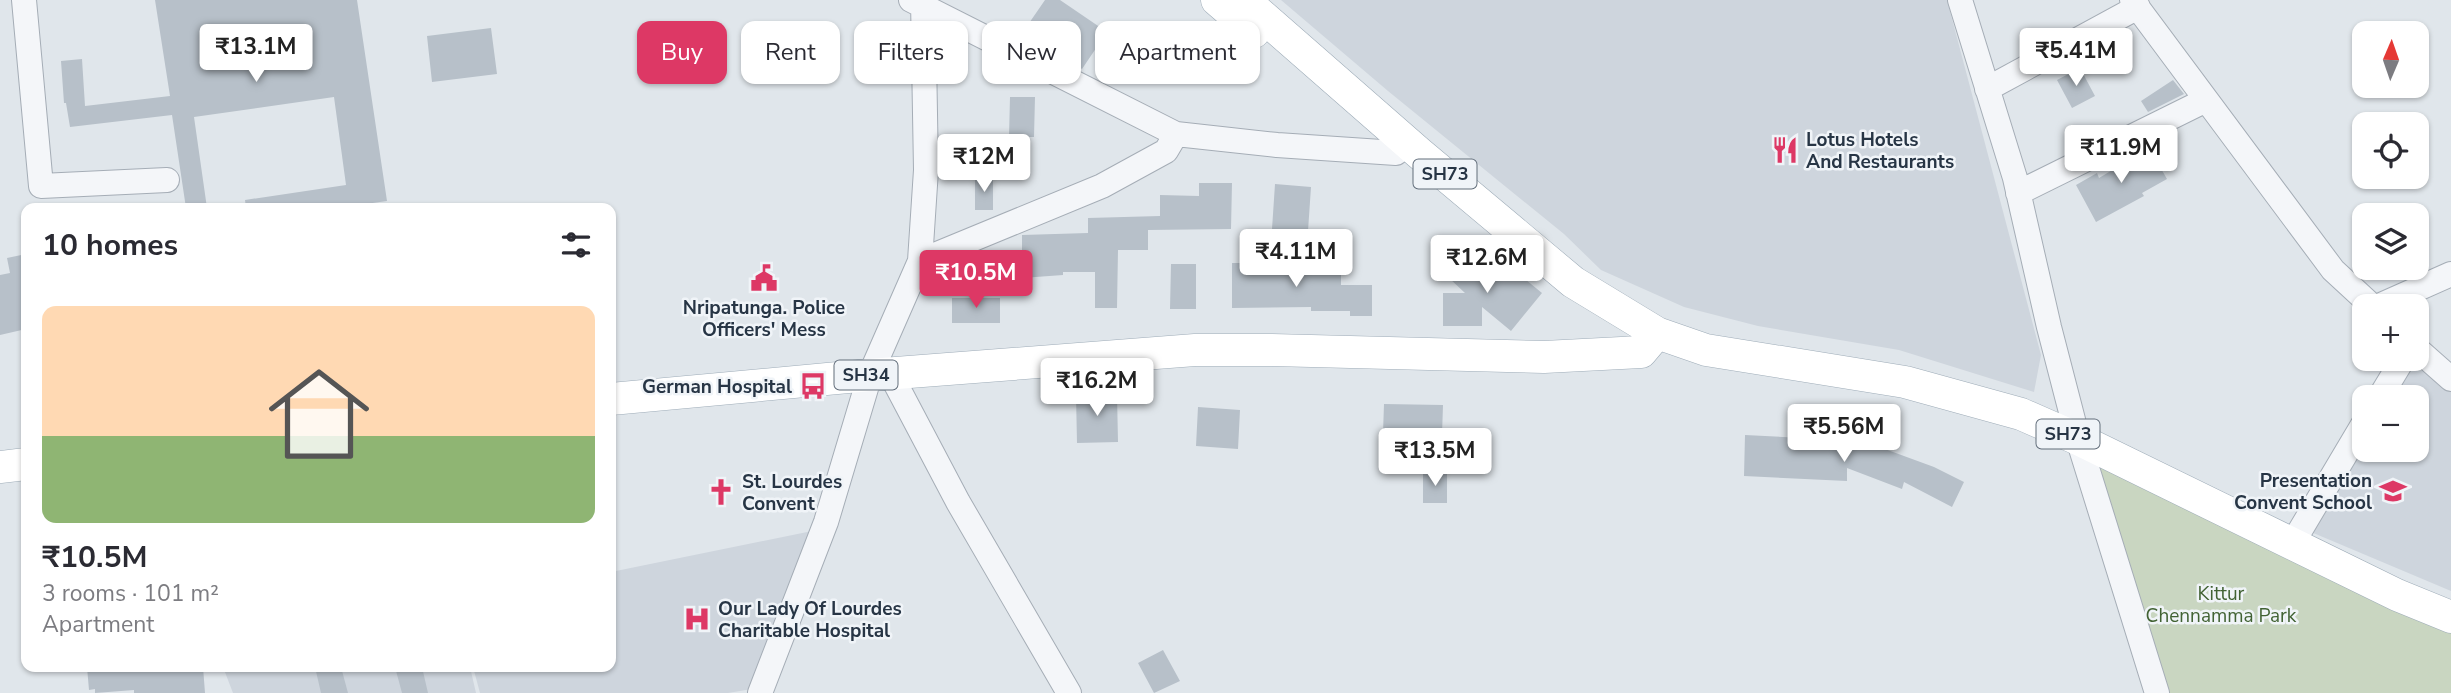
<!DOCTYPE html>
<html lang="en">
<head>
<meta charset="utf-8">
<style>
  body { margin:0; font-family:"Nunito Sans",sans-serif; background:#f2f2f3; color:#2b2b33; height:100vh; display:flex; flex-direction:column; font-size:26px; white-space:nowrap }
  * { box-sizing:border-box; margin:0 }
  p { font-size:23px; color:#7c7c81 }
  .icon { flex:none; width:38px; height:38px; fill:none; stroke:currentColor; stroke-width:2; stroke-linecap:round; stroke-linejoin:round }
  .map { position:relative; flex:1; overflow:hidden }
  .drawer { position:absolute; left:21px; top:203px; width:595px; height:469px; display:flex; flex-direction:column; background:#fff; border-radius:14px; box-shadow:0 2px 5px #0004 }
  .drawer>* { flex:none }
  .guide { position:absolute; left:637px; top:21px; width:665px; height:63px; display:flex; gap:14px }
  .needle { width:46px; rotate:2deg }
  .fabs { position:absolute; left:2352px; top:21px; display:grid; gap:14px }
  .fabs a { display:grid; place-items:center; width:77px; height:77px; border-radius:14px; background:#fff; box-shadow:0 2px 5px #0004; font-size:35px }
  .price { position:absolute; translate:-50% -60px; padding:0 16px; border-radius:7px; background:#fff; color:#222; font-size:23px; line-height:46px; filter:drop-shadow(0 2px 4px #0008) }
  .price::after { content:''; position:absolute; left:50%; top:42px; width:21px; height:16px; margin-left:-10px; background:inherit; clip-path:polygon(0 0,100% 0,50% 100%) }
  .price.current { background:#dd3865; color:#fff }
  ul { padding:0; list-style:none }
  li { display:grid; align-content:center; gap:14px; height:371px; padding:0 21px }
  li+li { border-top:2px solid #e1e1e2 }
  li span { display:grid; place-items:center; height:217px; border-radius:14px; color:#555 }
  li>.icon { margin-inline-start:auto }
  span .icon { width:126px; height:126px; fill:#fffc; stroke-width:1 }
  li b { font-size:30px }
  h2 { display:flex; justify-content:space-between; align-items:center; height:84px; padding:0 21px; font-size:30px }
  .pill { padding:0 24px; border-radius:14px; background:#fff; box-shadow:0 2px 5px #0004; font-size:24px; line-height:63px }
  .pill.current { background:#dd3865; color:#fff }
  .map>svg:first-child { display:block }
  .built { fill:#ced5dd }
  .green { fill:#c9d6c1 }
  .building { fill:#b7c0c9 }
  .lines { fill:none; stroke-linecap:round; stroke-linejoin:round }
  .minor-casing { stroke:#a5adb6; stroke-width:26 }
  .major-casing { stroke:#9eacb8; stroke-width:33 }
  .minor { stroke:#f4f6f9; stroke-width:24 }
  .major { stroke:#fff; stroke-width:32 }
  .labels { text-anchor:middle; stroke-width:5; stroke-linejoin:round; paint-order:stroke }
  .shield { fill:#f0f4f8; stroke:#636e7b; stroke-width:2 }
  .shield-label { font-size:18px; font-weight:bold; fill:#273545 }
  .poi-label { font-size:19px; font-weight:bold; fill:#273545; stroke:#f0f4f8; text-anchor:start }
  .park-label { font-size:19px; fill:#416233; stroke:#f0f4f8 }
</style>
</head>
<body>
<div class="map">
<svg width="2451" height="693" viewBox="0 0 2451 693">
  <rect width="100%" height="100%" fill="#e0e6eb"/>
  <path class="built" d="M1281 0H1947L2041 355 2034 392 1899 350 1758 326 1684 307 1601 270 1564 234 1388 91Z
    M2414 368 2423 371 2451 392V591L2311 532 2364 438V450H2417V397H2387L2400 375Z
    M817 530 758 688 728 693H480L473 667H611V572Z
    M223 667H470L476 693H233Z"/>
  <path class="green" d="M2078 439 2451 615V693H2156Z"/>
  <path class="building" d="M155 0H357L387 201 337 208H246L245 200 346 185 334 97 194 117 207 208H186L172 115 70 127 66 103H64L61 61 82 59 85 106 170 96Z
    M1045 0H1060L1107 32 1082 69 1025 29Z
    M491 28 497 74 432 82 427 36Z
    M2080 68 2095 96 2072 108 2057 80Z
    M2173 80 2184 94 2148 112 2141 101Z
    M1010 97H1035L1034 137H1009Z
    M2149 148 2167 179 2142 193 2144 196 2096 222 2076 185 2097 173 2099 178Z
    M975 179H993V210H975Z
    M1199 183H1232L1231 229 1148 230V250H1118L1117 308H1095V272H1063V275L1022 278V235L1088 233V218L1160 216V195L1199 196Z
    M1275 184 1311 187 1308 231 1272 229Z
    M1477 248 1509 278 1515 271 1542 293 1511 331 1482 307V326H1443V293H1465L1449 278Z
    M26 254V329L0 335V275L10 273 7 258Z
    M1263 258H1294V275H1341V285H1372V316H1350V311H1311V307L1232 308V263H1263Z
    M1171 264H1196V309H1170Z
    M952 298H1000V323H952Z
    M1117 394 1118 442 1077 443 1076 395Z
    M1384 404 1443 405 1442 435 1383 433Z
    M1198 407 1240 410 1238 449 1196 446Z
    M1745 435 1863 441 1934 467 1964 482 1952 507 1904 482 1902 489 1847 468V481L1744 476Z
    M1423 474H1447V503H1423Z
    M1163 650 1180 681 1154 693 1138 663Z
    M87 667H203L205 693H134V690L95 693V689L89 690Z
    M315 667H341L348 693H321Z
    M395 667H422L428 693H402Z"/>
  <g class="lines">
    <defs>
      <path id="minor" d="M24 0 41 186 167 180
        M911 0 1176 134 1277 145 1396 153
        M1960 0 2015 178 2049 327 2078 439 2157 693
        M2132 0 2333 270 2372 306
        M1987 89 2138 7
        M2018 193 2206 100
        M920 261 1102 186 1166 151 1176 134
        M2379 306 2451 274
        M2417 349 2451 379
        M890 373 958 502 1069 693
        M2380 397 2403 359
        M2292 544 2364 423
        M760 693 826 522 870 375 920 261 926 170 923 0"/>
      <path id="major" d="M1217 0 1254 32
        M1244 0 1419 153 1573 282 1657 333 1706 350 1905 382 2021 414 2078 439 2397 595 2451 617
        M611 399 870 375 1195 350H1272L1544 357 1641 352 1657 333
        M0 467 26 464"/>
    </defs>
    <use href="#minor" class="minor-casing"/>
    <use href="#major" class="major-casing"/>
    <use href="#minor" class="minor"/>
    <use href="#major" class="major"/>
  </g>
  <defs>
    <symbol id="restaurant-bare" viewBox="-9 -9 18 18"><path d="M-5-6h1v4h1v-4h1v4h1v-4h1v5L-1.5 .5V6h-2V.5L-5-1ZM5-6V6H3V1.5H1.5Q1.5-4 5-6Z" fill="#dd3865" stroke="#f0f4f8" stroke-width="2.5" paint-order="stroke"/></symbol>
    <symbol id="civic-bare" viewBox="-9 -9 18 18"><path d="M-.6-6.5H3V-4.5H.6V-3L4-1V1h2V6H-6V1h2V-1L-.6-3ZM-1.2 2.5V6h2.4V2.5Z" fill="#dd3865" stroke="#f0f4f8" stroke-width="2.5" paint-order="stroke"/></symbol>
    <symbol id="bus-bare" viewBox="-9 -9 18 18"><path d="M-5-6H5V4H4V6H2V4H-2V6H-4V4H-5ZM-3.5-4V0h7V-4ZM-3.5 1.2v1.5H-2V1.2ZM2 1.2v1.5H3.5V1.2Z" fill="#dd3865" stroke="#f0f4f8" stroke-width="2.5" paint-order="stroke"/></symbol>
    <symbol id="school-bare" viewBox="-9 -9 18 18"><path d="M0-5L7-2L0 1L-7-2ZM-4 1L0 2.5L4 1V4Q0 6-4 4Z" fill="#dd3865" stroke="#f0f4f8" stroke-width="2.5" paint-order="stroke"/></symbol>
    <symbol id="church-bare" viewBox="-9 -9 18 18"><path d="M-1.2-6h2.4v3.5h3.3v2.4h-3.3V6h-2.4V-.1h-3.3v-2.4h3.3Z" fill="#dd3865" stroke="#f0f4f8" stroke-width="2.5" paint-order="stroke"/></symbol>
    <symbol id="hospital-bare" viewBox="-9 -9 18 18"><path d="M-5-5h3v3.5h4V-5h3V5h-3V1.5h-4V5h-3Z" fill="#dd3865" stroke="#f0f4f8" stroke-width="2.5" paint-order="stroke"/></symbol>
  </defs>
  <g fill-rule="evenodd">
    <use href="#restaurant-bare" x="1766" y="131" width="38" height="38"/>
    <use href="#civic-bare" x="745" y="259" width="38" height="38"/>
    <use href="#bus-bare" x="794" y="367" width="38" height="38"/>
    <use href="#school-bare" x="2374" y="472" width="38" height="38"/>
    <use href="#church-bare" x="702" y="473" width="38" height="38"/>
    <use href="#hospital-bare" x="678" y="600" width="38" height="38"/>
  </g>
  <g class="labels">
    <g class="shield">
      <rect x="1413.5" y="159.5" width="63" height="29" rx="5"/>
      <rect x="834.5" y="360.5" width="63" height="29" rx="5"/>
      <rect x="2036.5" y="419.5" width="63" height="29" rx="5"/>
    </g>
    <g class="shield-label">
      <text x="1445" y="180">SH73</text>
      <text x="866" y="381">SH34</text>
      <text x="2068" y="440">SH73</text>
    </g>
    <g class="poi-label">
      <text x="1806" y="146">Lotus Hotels<tspan x="1806" dy="22">And Restaurants</tspan></text>
      <text x="764" y="314" text-anchor="middle">Nripatunga. Police<tspan x="764" dy="22">Officers' Mess</tspan></text>
      <text x="792" y="393" text-anchor="end">German Hospital</text>
      <text x="2372" y="487" text-anchor="end">Presentation<tspan x="2372" dy="22">Convent School</tspan></text>
      <text x="742" y="488">St. Lourdes<tspan x="742" dy="22">Convent</tspan></text>
      <text x="718" y="615">Our Lady Of Lourdes<tspan x="718" dy="22">Charitable Hospital</tspan></text>
    </g>
    <g class="park-label">
      <text x="2221" y="600">Kittur<tspan x="2221" dy="22">Chennamma Park</tspan></text>
    </g>
  </g>
</svg>
<div class="fabs">
<a><svg class="needle" viewBox="-14 -14 28 28"><path d="M0-13l5 13h-10z" fill="#e53935"/><path d="M0 13l5-13h-10z" fill="#7c7c81"/></svg></a>
<a><svg class="icon" aria-label="locate" viewBox="0 0 24 24"><circle cx="12" cy="12" r="6"/><path d="M12 2v4M12 18v4M2 12h4M18 12h4"/></svg></a>
<a><svg class="icon" aria-label="layers" viewBox="0 0 24 24"><path d="M12 4l9 5-9 5-9-5zM3 14l9 5 9-5"/></svg></a>
<a>+</a>
<a>−</a>
</div>
<b class="price" style="left:256px;top:84px">₹13.1M</b>
<b class="price" style="left:2076px;top:88px">₹5.41M</b>
<b class="price" style="left:2121px;top:185px">₹11.9M</b>
<b class="price" style="left:984px;top:194px">₹12M</b>
<b class="price" style="left:1296px;top:289px">₹4.11M</b>
<b class="price" style="left:1487px;top:295px">₹12.6M</b>
<b class="price current" style="left:976px;top:310px">₹10.5M</b>
<b class="price" style="left:1097px;top:418px">₹16.2M</b>
<b class="price" style="left:1844px;top:464px">₹5.56M</b>
<b class="price" style="left:1435px;top:488px">₹13.5M</b>
<div class="guide">
<a class="pill current">Buy</a>
<a class="pill">Rent</a>
<a class="pill">Filters</a>
<a class="pill">New</a>
<a class="pill">Apartment</a>
</div>
<section class="drawer">
<h2>10 homes<svg class="icon" aria-label="filters" viewBox="0 0 24 24"><path d="M4 7h16M4 17h16"/><circle cx="9" cy="7" r="2"/><circle cx="15" cy="17" r="2"/></svg></h2>
<ul>
<li><span style="background:linear-gradient(#ffd9b3 60%,#8fb573 0)"><svg class="icon" aria-label="home" viewBox="0 0 24 24"><path d="M3 11l9-7 9 7M6 9v11h12V9"/></svg></span><div><b>₹10.5M</b><p>3 rooms · 101 m²</p><p>Apartment</p></div></li>
</ul>
</section>
</div>
</body>
</html>
